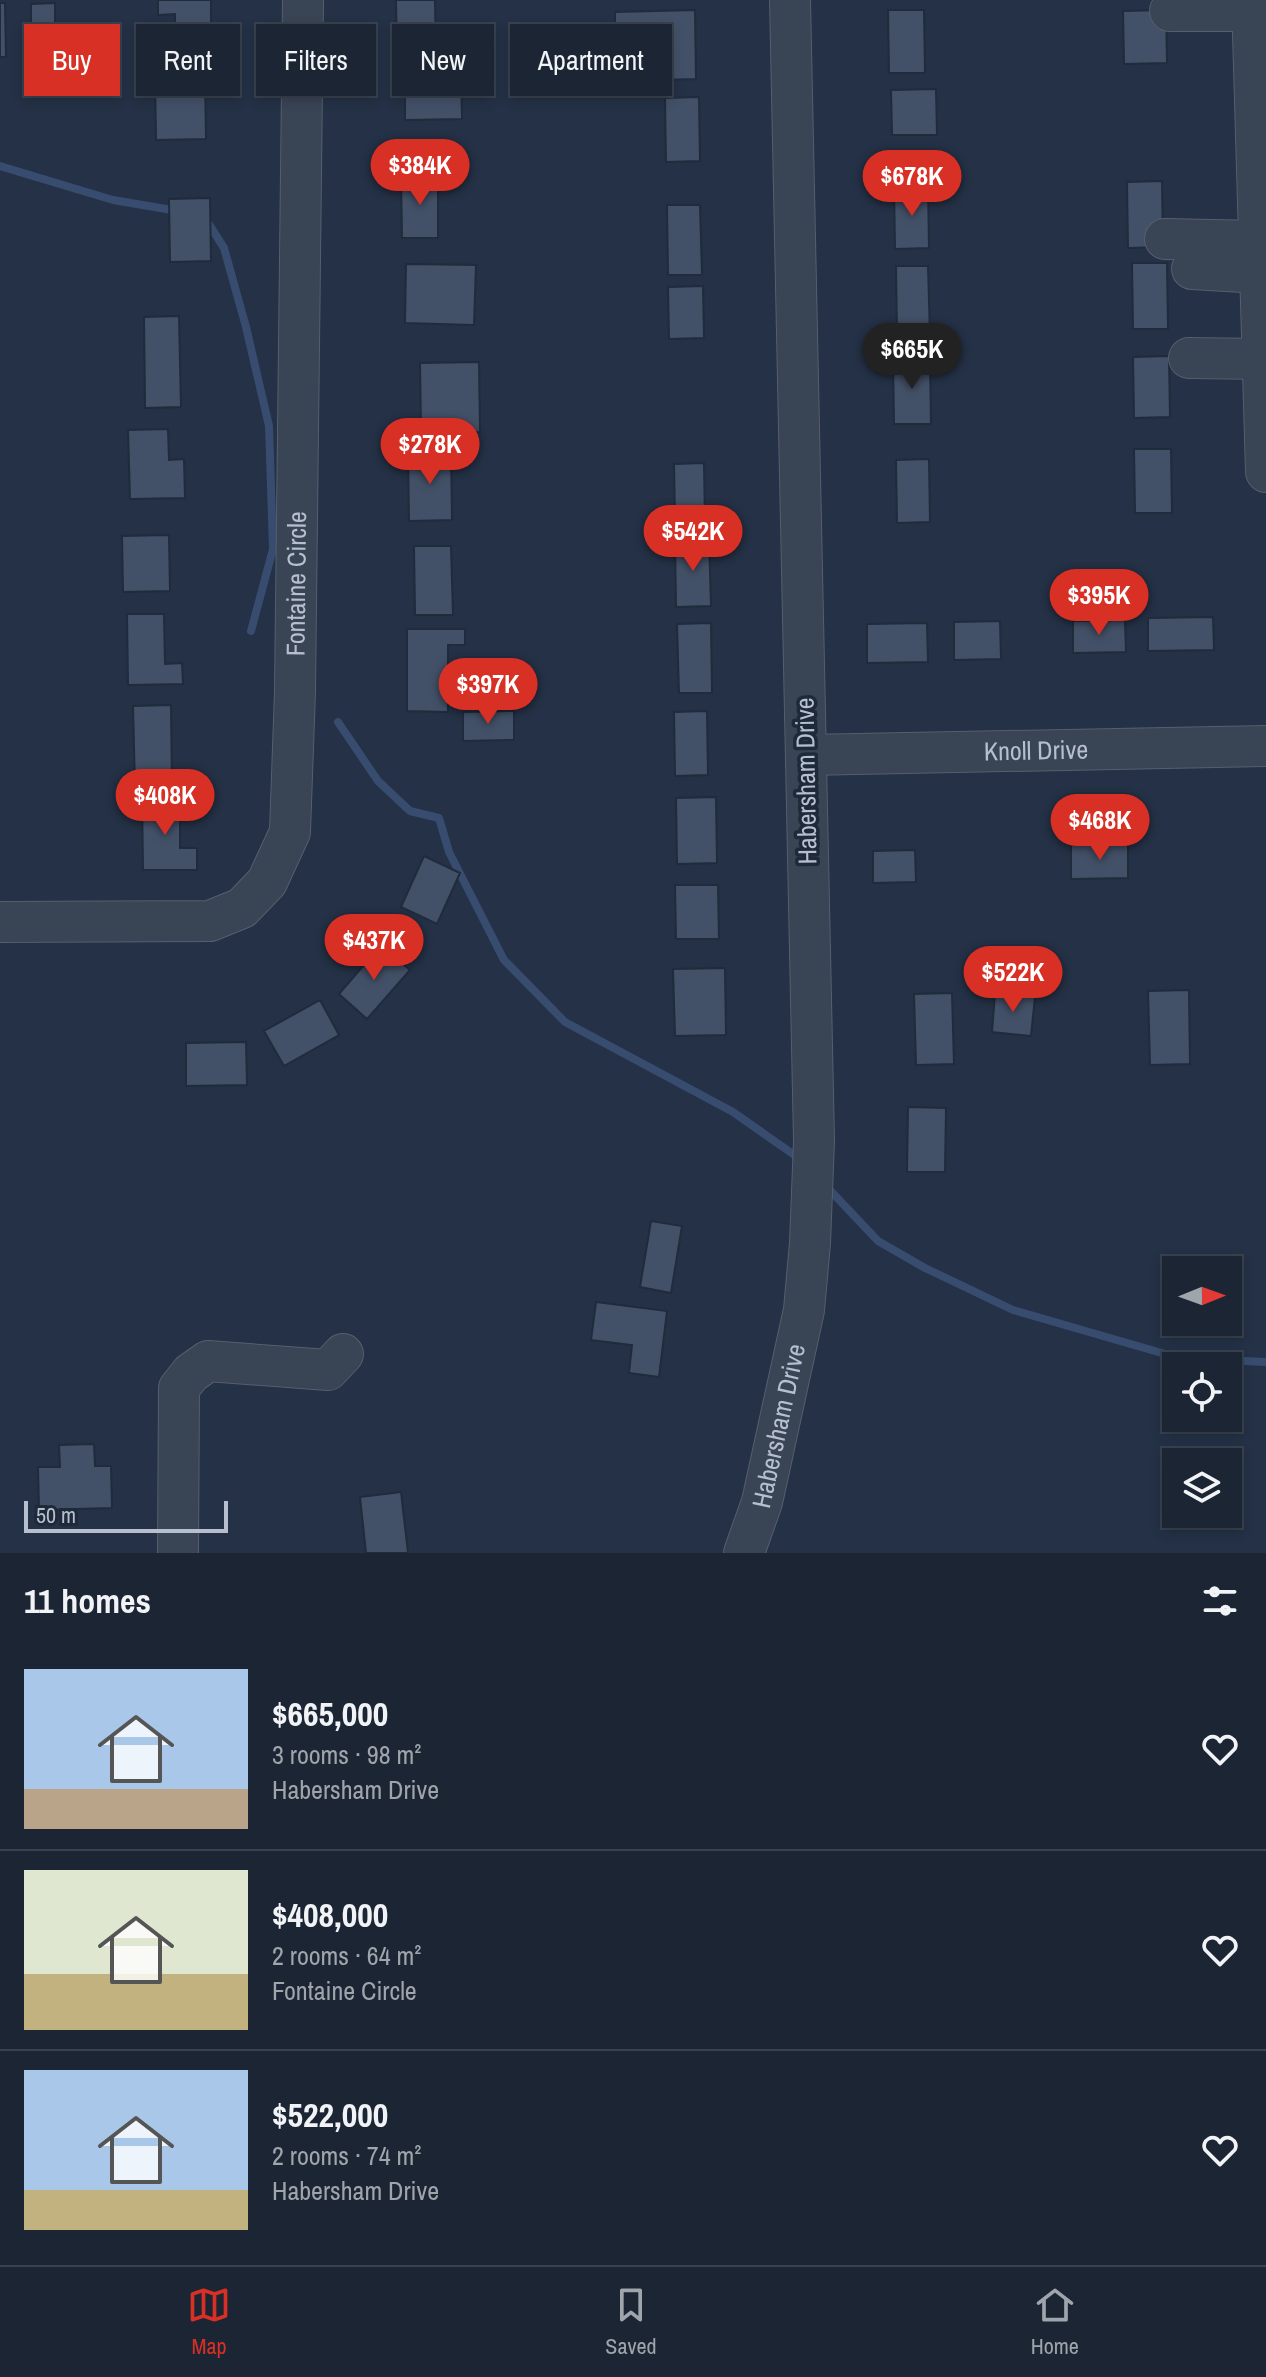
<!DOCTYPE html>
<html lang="en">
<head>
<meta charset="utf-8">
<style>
  body { margin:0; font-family:"Archivo Narrow",sans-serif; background:#242d3c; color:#f1f3f6; height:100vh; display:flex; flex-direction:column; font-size:30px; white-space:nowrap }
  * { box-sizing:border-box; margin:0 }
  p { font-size:26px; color:#a0a5ac }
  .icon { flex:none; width:44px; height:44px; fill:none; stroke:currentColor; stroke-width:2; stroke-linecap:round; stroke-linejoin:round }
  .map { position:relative; height:1553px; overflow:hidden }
  .side { display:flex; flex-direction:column; background:#1b2534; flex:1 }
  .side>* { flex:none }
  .hud { position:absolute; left:24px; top:24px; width:800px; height:72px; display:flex; gap:16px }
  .needle { width:52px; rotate:89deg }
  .buttons { position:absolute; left:1162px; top:1256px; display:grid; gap:16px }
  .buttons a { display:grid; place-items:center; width:80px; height:80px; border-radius:0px; background:#1b2534; box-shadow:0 4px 12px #0003,0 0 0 2px #39424f; font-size:40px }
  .scale { position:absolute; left:24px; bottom:20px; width:204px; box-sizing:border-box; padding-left:8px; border:4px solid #b7bfce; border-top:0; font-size:22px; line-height:28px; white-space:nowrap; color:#b7bfce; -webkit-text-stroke:6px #1e293a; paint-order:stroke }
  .price { position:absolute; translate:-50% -68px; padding:0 18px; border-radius:28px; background:#d93025; color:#fff; font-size:26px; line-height:52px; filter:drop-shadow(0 2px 4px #0008) }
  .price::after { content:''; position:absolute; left:50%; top:48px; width:24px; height:18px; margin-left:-12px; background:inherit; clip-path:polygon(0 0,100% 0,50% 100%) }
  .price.selected { background:#222; color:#fff }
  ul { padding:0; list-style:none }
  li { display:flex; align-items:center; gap:24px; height:200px; padding:0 24px }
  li+li { border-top:2px solid #39424f }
  li span { display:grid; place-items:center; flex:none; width:224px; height:160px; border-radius:0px; color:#555 }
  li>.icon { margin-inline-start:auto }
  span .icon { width:96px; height:96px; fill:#fffc; stroke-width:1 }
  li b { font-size:34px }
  h2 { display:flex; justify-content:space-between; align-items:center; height:96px; padding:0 24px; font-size:34px }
  .pill { padding:0 28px; border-radius:0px; background:#1b2534; box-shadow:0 4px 12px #0003,0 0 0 2px #39424f; font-size:28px; line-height:72px }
  .pill.selected { background:#d93025; color:#fff }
  .tabs { display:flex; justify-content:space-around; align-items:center; height:112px; border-top:2px solid #39424f; background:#1b2534; font-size:22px; color:#a0a5ac }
  .tabs a { display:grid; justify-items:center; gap:4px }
  .tabs .selected { color:#d93025 }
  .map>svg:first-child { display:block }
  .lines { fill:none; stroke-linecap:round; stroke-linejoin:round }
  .stream { stroke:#374c6e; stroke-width:8 }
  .building { fill:#435168; stroke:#202b3c; stroke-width:2 }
  .minor-casing { stroke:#555f6f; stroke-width:42 }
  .minor { stroke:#394455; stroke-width:40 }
  .labels { text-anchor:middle; stroke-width:7; stroke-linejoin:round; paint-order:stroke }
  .street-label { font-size:26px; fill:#b7bfce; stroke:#1e293a }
</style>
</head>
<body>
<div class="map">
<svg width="1266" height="1553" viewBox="0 0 1266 1553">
  <rect width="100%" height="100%" fill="#243146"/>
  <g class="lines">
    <path class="stream" d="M0 166 113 200 178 211
      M205 218 224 248 246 327 269 426 273 549 251 631
      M338 722 378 781 410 811 439 818 449 852 504 960 565 1022 733 1112 800 1159
      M826 1186 878 1241 925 1268 1013 1310 1179 1358 1266 1362"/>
  </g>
  <path class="building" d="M158 0H211V55H175V14L158 15Z
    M396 0H435L436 56H397Z
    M0 3H5L6 57H0Z
    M55 3V41H31V4Z
    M695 10 696 79 661 80 660 39H615V12Z
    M888 10H924L925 73H889Z
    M1166 10 1167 63 1124 64 1123 11Z
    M461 73 462 119 405 120V74Z
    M205 74 206 139 156 140 155 75Z
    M936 89 937 135H892L891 90Z
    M699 97 700 161 666 162 665 98Z
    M401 176H438V238H402Z
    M1162 181 1163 247 1128 248 1127 182Z
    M928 187 929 248 895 249 894 188Z
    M210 198 211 261 170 262 169 199Z
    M667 205H700L702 275H668Z
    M1132 263H1167L1168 329H1133Z
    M406 264 476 265 474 325 405 323Z
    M896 266H928L930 335H897Z
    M703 286 704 338 669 339 668 287Z
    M179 316 181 407 145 408 144 317Z
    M1169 356 1170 417 1134 418 1133 357Z
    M930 358 931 424H894L893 359Z
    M479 362 480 432 421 433 420 363Z
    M168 429 169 460 184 459 185 498 130 499 128 430Z
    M1134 449H1171L1172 513H1135Z
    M451 452 452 520 409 521 408 453Z
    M929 459 930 522 897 523 896 460Z
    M704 463 705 520H675L674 464Z
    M169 535 170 591 123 592 122 536Z
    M709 538 711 606 676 607 675 539Z
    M414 546H451L453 615H415Z
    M127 614H164L165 664 182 663 183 684 128 685Z
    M1213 617 1214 650 1148 651V618Z
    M1125 620 1126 652 1073 653V621Z
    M1000 621 1001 659 954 660V622Z
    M711 623 712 693H679L677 624Z
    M927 623 928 662 867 663V624Z
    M407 629H465V645H448V712L407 711Z
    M171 705 172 786 135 787 133 706Z
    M514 711V740L463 741V712Z
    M707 711 708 775 675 776 674 712Z
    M716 797 717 863 677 864 676 798Z
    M142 799H180V848H197V870H143Z
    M1128 844V878L1071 879V845Z
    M915 850 916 882 873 883V851Z
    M424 856 460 873 437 924 401 907Z
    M675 885H718L719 939H676Z
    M381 945 410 970 367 1019 339 994Z
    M725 968 726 1035 675 1036 673 969Z
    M1189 990 1190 1064 1150 1065 1148 991Z
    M952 993 954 1064 916 1065 914 994Z
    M995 993 1035 997 1031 1036 992 1032Z
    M320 1000 339 1035 284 1066 264 1031Z
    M246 1042 247 1085 186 1086V1043Z
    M908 1107 946 1108 945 1172H907Z
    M651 1221 682 1226 671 1293 640 1287Z
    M596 1302 667 1311 659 1377 629 1373 632 1345 591 1340Z
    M94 1444 95 1466H111L112 1508 39 1510 38 1467H60L59 1445Z
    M401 1492 408 1553H366L360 1497Z"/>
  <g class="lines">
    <defs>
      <g id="minor">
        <path d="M1252 0 1266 472"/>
        <path d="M1170 11H1252"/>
        <path d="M1165 239 1260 241"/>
        <path d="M1192 269 1261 273"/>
        <path d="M1189 358 1264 359"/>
        <path id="s1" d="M806 755 1266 746"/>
        <path id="s2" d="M0 922 210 921 242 908 267 882 290 832 295 691 303 0"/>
        <path d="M178 1553 179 1388 191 1373 208 1361 328 1370 343 1354"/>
        <path id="s3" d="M744 1553 762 1502 804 1310 810 1243 814 1141 790 0"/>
      </g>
    </defs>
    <use href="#minor" class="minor-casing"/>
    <use href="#minor" class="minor"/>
  </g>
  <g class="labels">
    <g class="street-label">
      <text dy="9" stroke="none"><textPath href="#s2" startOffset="584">Fontaine Circle</textPath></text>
      <text dy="9" stroke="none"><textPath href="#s1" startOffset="230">Knoll Drive</textPath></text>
      <text transform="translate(806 781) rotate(-91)" y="9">Habersham Drive</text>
      <text dy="9" stroke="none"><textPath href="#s3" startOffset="132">Habersham Drive</textPath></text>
    </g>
  </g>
</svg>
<div class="buttons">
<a><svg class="needle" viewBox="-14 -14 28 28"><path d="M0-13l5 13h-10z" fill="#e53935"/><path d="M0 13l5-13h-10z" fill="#a0a5ac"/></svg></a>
<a><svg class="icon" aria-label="locate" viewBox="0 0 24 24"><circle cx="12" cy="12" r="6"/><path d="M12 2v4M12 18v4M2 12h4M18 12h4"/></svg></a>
<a><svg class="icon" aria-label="layers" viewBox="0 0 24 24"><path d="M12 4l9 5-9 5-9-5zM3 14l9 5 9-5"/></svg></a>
</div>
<div class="scale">50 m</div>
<b class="price" style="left:420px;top:207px">$384K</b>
<b class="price" style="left:912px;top:218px">$678K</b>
<b class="price selected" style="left:912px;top:391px">$665K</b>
<b class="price" style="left:430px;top:486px">$278K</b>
<b class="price" style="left:693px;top:573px">$542K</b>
<b class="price" style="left:1099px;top:637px">$395K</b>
<b class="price" style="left:488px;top:726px">$397K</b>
<b class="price" style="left:165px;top:837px">$408K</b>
<b class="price" style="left:1100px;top:862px">$468K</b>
<b class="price" style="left:374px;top:982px">$437K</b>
<b class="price" style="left:1013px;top:1014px">$522K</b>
<div class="hud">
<a class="pill selected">Buy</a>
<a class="pill">Rent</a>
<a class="pill">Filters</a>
<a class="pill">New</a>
<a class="pill">Apartment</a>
</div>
</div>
<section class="side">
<h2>11 homes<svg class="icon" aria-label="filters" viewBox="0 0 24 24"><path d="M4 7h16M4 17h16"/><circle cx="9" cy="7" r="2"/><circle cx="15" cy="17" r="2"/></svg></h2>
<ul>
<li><span style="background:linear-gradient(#a9c7e8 75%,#b9a48a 0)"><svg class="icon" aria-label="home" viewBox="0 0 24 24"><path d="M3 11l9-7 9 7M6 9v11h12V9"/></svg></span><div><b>$665,000</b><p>3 rooms · 98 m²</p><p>Habersham Drive</p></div><svg class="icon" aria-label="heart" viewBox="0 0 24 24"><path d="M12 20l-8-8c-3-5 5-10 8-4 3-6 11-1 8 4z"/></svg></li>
<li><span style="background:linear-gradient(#dfe7d0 65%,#c2b280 0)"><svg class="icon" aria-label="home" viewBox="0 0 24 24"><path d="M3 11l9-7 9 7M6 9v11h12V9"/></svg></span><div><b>$408,000</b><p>2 rooms · 64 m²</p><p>Fontaine Circle</p></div><svg class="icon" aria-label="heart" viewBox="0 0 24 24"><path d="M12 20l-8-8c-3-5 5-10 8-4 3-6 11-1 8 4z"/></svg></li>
<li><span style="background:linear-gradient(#a9c7e8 75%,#c2b280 0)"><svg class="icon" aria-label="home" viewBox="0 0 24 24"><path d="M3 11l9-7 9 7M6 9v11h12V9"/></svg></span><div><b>$522,000</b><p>2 rooms · 74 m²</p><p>Habersham Drive</p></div><svg class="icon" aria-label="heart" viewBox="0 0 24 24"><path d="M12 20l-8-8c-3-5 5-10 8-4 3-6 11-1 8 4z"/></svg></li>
</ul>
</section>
<nav class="tabs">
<a class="selected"><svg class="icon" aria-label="map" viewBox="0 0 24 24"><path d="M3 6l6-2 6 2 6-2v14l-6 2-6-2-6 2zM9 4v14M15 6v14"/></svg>Map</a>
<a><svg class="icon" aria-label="saved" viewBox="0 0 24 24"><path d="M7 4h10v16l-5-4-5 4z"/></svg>Saved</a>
<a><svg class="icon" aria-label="home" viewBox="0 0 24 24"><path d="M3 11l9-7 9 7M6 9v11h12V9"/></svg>Home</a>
</nav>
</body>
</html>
